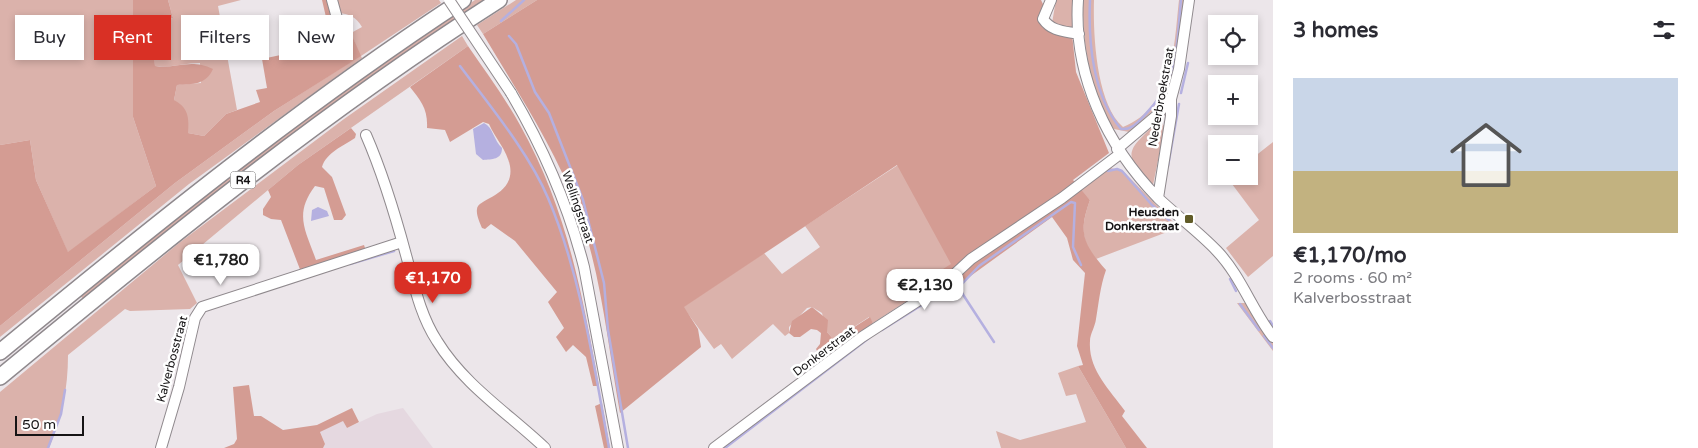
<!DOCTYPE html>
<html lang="en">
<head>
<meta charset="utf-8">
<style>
  body { margin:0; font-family:"Varela Round",sans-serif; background:#f2f2f3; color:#2b2b33; height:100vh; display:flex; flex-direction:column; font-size:19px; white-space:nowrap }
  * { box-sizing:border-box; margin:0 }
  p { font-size:16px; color:#7c7c81 }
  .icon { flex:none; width:28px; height:28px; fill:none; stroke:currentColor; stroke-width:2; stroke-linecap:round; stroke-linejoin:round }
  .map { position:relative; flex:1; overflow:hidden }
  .side { display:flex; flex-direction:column; background:#fff; width:425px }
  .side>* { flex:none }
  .hud { position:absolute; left:15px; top:15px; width:475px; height:45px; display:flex; gap:10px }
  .fabs { position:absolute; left:1208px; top:15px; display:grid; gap:10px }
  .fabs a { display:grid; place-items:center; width:50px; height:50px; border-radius:0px; background:#fff; box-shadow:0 2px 8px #0003; font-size:25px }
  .scale { position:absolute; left:15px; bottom:12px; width:69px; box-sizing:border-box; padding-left:5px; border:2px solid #161415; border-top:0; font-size:14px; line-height:18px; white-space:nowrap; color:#161415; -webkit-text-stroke:4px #fff; paint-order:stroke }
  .price { position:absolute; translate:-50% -42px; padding:0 11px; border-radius:10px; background:#fff; color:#222; font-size:16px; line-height:32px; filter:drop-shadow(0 1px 2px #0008) }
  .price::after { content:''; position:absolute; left:50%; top:30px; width:15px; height:11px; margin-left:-8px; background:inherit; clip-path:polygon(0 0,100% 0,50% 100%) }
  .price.on { background:#d93025; color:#fff }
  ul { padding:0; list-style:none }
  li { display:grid; align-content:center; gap:10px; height:265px; padding:0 20px }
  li+li { border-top:1px solid #e1e1e2 }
  li span { display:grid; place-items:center; height:155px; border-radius:0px; color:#555 }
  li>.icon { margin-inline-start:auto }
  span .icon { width:90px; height:90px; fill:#fffc; stroke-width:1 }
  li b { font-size:21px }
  h2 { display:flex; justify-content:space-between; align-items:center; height:60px; padding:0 20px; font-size:21px }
  .tag { padding:0 18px; border-radius:0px; background:#fff; box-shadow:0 2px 8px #0003; font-size:18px; line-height:45px }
  .tag.on { background:#d93025; color:#fff }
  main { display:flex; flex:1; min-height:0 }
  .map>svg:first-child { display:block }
  .built { fill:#e5d8e0 }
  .green { fill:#dbb2ab }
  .forest { fill:#d49c93 }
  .water { fill:#b5b0e0 }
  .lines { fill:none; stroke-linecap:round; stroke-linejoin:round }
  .stream { stroke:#b5b0e0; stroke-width:2.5 }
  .minor-casing { stroke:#8f898d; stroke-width:12 }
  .highway-casing { stroke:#8f898d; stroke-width:18 }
  .minor { stroke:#fff; stroke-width:10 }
  .highway { stroke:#fff; stroke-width:15 }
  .minor-bridge-casing { stroke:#8f898d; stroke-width:12; stroke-linecap:butt }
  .minor-bridge { stroke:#fff; stroke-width:10 }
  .poi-dot { fill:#615c28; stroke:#fff; stroke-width:2 }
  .labels { text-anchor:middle; stroke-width:5; stroke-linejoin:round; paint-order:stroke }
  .shield { fill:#fff; stroke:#5c5a5b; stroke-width:1 }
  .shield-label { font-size:11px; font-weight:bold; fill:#161415 }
  .street-label { font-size:12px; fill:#161415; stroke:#fff }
  .poi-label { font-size:12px; font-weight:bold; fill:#161415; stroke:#fff; text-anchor:end }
</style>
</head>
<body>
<main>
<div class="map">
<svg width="1273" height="448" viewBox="0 0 1273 448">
  <rect width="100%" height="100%" fill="#ece6ea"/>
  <path class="built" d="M403 408 433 448H323L325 444 320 432 343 420 347 428 377 414Z"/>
  <path class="green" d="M0 0H133V117L156 186 68 253 36 180 30 140 0 145Z
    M168 0H241L218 6 237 110 226 114 204 136 188 133 174 100 177 85 201 83 200 63C185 63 170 68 155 66L150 23 173 18Z
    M335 0H439L441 3 361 56 362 58 189 184 0 337V326L175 183 274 111 360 56 351 33 362 27C356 17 350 14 339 13Z
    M475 0H486L83 299 80 295C208 192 337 90 475 0Z
    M516 0H537L483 34 477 25Z
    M1056 0H1074L1072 34 1052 23Z
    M1083 0H1094C1093 34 1096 103 1123 127 1174 107 1174 45 1179 0H1184L1172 83 1166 96 1156 108 1129 132 1114 129C1090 97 1082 39 1083 0Z
    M462 36 468 46 298 165 178 265 197 303 190 309 130 311 125 309 68 355C68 389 62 417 49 448H0V392L179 243 344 119Z
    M1159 122 1165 126 1153 185C1138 168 1120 158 1141 138 1147 132 1152 126 1159 122Z
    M1273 142V256L1248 277 1226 248 1259 220 1229 180 1232 176H1249V161Z
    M898 165 952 264 947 275 873 323 869 317 834 340 827 332 822 313 812 307 807 308 789 327V333L785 336 773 324 732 359 721 344 714 349 683 307 764 253 782 274 820 247 805 226Z
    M1110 168 1123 171 1176 225 1175 229 1096 259C1079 240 1082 222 1090 200L1080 189Z
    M1237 303H1246L1273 343V351Z
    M1078 366 1126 448H1001L996 431 1020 440 1086 422 1076 394 1066 396 1058 373Z"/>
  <path class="forest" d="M133 0H168L173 18 151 23 155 66C177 69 190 58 213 69 206 85 193 84 177 85L174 100C189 108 189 118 188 133L204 136 226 114 260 102 256 90 267 88 262 59 313 48 309 36 329 30 322 0H329L337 32 346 36 351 33 361 56 274 111 175 183 0 326V145L30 140 36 180 68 252 156 186 133 117Z
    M537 0H1041L1052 23 1072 34 1076 72 1109 153 1073 180 1090 200C1078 233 1083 244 1106 270 1100 287 1099 302 1096 319 1095 327 1090 334 1090 341 1088 369 1109 389 1125 411L1122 416 1147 448H1126L1078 366 1083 365 1077 346 1085 273 1073 260 1067 238 1052 217 943 296 940 291 952 282 943 269 951 264 897 165 684 307 698 329 701 347 620 413C608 347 601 270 577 208 554 146 516 90 483 34Z
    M468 46C486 72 505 98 520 125 567 209 582 293 599 386H593L586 357 573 345 566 352 556 337 564 328 548 302 557 292 515 241 491 224 485 229 482 228C480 223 476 215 477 209 478 198 515 196 510 166 507 150 495 138 489 124L483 122 450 142 445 130 427 128C428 109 421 101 410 87Z
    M351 128 356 134 355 138C343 146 326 153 322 167L332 177 346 215 342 220H334L324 188 315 186C294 214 305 229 316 260L364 245 366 251 301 272 281 220 271 219 263 215V209L271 197 268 190 298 165Z
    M812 307 828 320 827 332 834 340 870 317 873 323 822 360 816 349 820 344 821 333 817 330 811 329 800 337H794L789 333 792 321Z
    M249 385 254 416H261L283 430 317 425 352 408 359 422 347 428 343 421 320 432 325 444 323 448H224L234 444 237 439 233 387Z
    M602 403 610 448H604L595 406Z"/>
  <path class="water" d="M484 123C493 127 494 141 502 148 502 160 492 159 483 160L476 154 473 129Z
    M318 207 327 211 329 216 311 221 312 210Z"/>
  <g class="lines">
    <path class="stream" d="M1090 0C1088 42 1093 96 1121 129 1132 130 1137 123 1144 116 1180 79 1176 48 1181 0
      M501 21 524 0
      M509 36 516 44 535 92 549 113 583 200 604 283 608 330 628 448
      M460 66C490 106 529 153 548 198 581 275 594 366 609 448
      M1181 93 1188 63
      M1168 166 1179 104
      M1108 171 1117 169 1122 171 1152 205 1169 220
      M350 264 394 251
      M1230 279 1236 291
      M1240 304 1259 330
      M1270 321 1273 326
      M882 330 941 293
      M1264 336 1273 348
      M994 342 962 293 960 286 979 266 1071 202 1075 203 1073 247 1081 265
      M48 448 61 414 65 390
      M725 448 869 338"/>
    <defs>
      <path id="minor" d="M332 0 340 29
        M1051 0 1043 19C1052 32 1065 31 1079 34
        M1078 0C1073 75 1107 146 1158 198 1177 216 1199 232 1217 251 1241 276 1252 310 1273 337
        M511 93C544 149 568 204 584 267L618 448
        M366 135C383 174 395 214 406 255 414 284 420 315 437 341 464 385 508 413 545 448
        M1117 149 1156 116 1171 99
        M1158 198 1171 116V99L1179 69 1189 0
        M161 448 179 387 195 318 202 307 402 242
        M714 448 862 337 944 284 971 259 1062 198 1120 154"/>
      <path id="highway" d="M0 352C149 229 301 106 463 0
        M0 377C161 244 323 112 499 0"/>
    </defs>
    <use href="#minor" class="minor-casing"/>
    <use href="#highway" class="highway-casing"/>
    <use href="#minor" class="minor"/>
    <use href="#highway" class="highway"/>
    <defs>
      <path id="minor-bridge" d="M449 0 511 93"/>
    </defs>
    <use href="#minor-bridge" class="minor-bridge-casing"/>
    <use href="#minor-bridge" class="minor-bridge"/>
  </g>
  <rect class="poi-dot" x="1184" y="214" width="10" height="10" rx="2.5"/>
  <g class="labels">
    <rect class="shield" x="230.5" y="171.5" width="25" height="17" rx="4"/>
    <g class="shield-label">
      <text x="243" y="184">R4</text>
    </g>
    <g class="street-label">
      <text transform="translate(1161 97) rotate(-80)" y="4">Nederbroekstraat</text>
      <text transform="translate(578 207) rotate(71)" y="4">Wellingstraat</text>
      <text transform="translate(824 351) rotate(-37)" y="4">Donkerstraat</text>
      <text transform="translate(172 359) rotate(-75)" y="4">Kalverbosstraat</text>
    </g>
    <g class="poi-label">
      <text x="1179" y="216">Heusden<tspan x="1179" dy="14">Donkerstraat</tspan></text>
    </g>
  </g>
</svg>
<div class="fabs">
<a><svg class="icon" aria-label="locate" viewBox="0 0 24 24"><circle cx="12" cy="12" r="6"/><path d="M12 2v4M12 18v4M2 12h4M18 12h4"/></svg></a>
<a>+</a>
<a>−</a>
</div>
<div class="scale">50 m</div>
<b class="price" style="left:221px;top:286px">€1,780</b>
<b class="price on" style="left:433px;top:304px">€1,170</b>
<b class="price" style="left:925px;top:311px">€2,130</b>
<div class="hud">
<a class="tag">Buy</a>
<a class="tag on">Rent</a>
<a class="tag">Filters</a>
<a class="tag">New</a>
</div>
</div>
<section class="side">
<h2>3 homes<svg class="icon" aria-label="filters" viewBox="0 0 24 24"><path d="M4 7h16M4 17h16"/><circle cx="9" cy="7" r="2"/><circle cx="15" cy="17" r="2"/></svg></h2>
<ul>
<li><span style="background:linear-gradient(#c9d6e8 60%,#c2b280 0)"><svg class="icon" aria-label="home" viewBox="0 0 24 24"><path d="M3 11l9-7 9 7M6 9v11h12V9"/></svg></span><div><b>€1,170/mo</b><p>2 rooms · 60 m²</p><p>Kalverbosstraat</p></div></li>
</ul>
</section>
</main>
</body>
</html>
